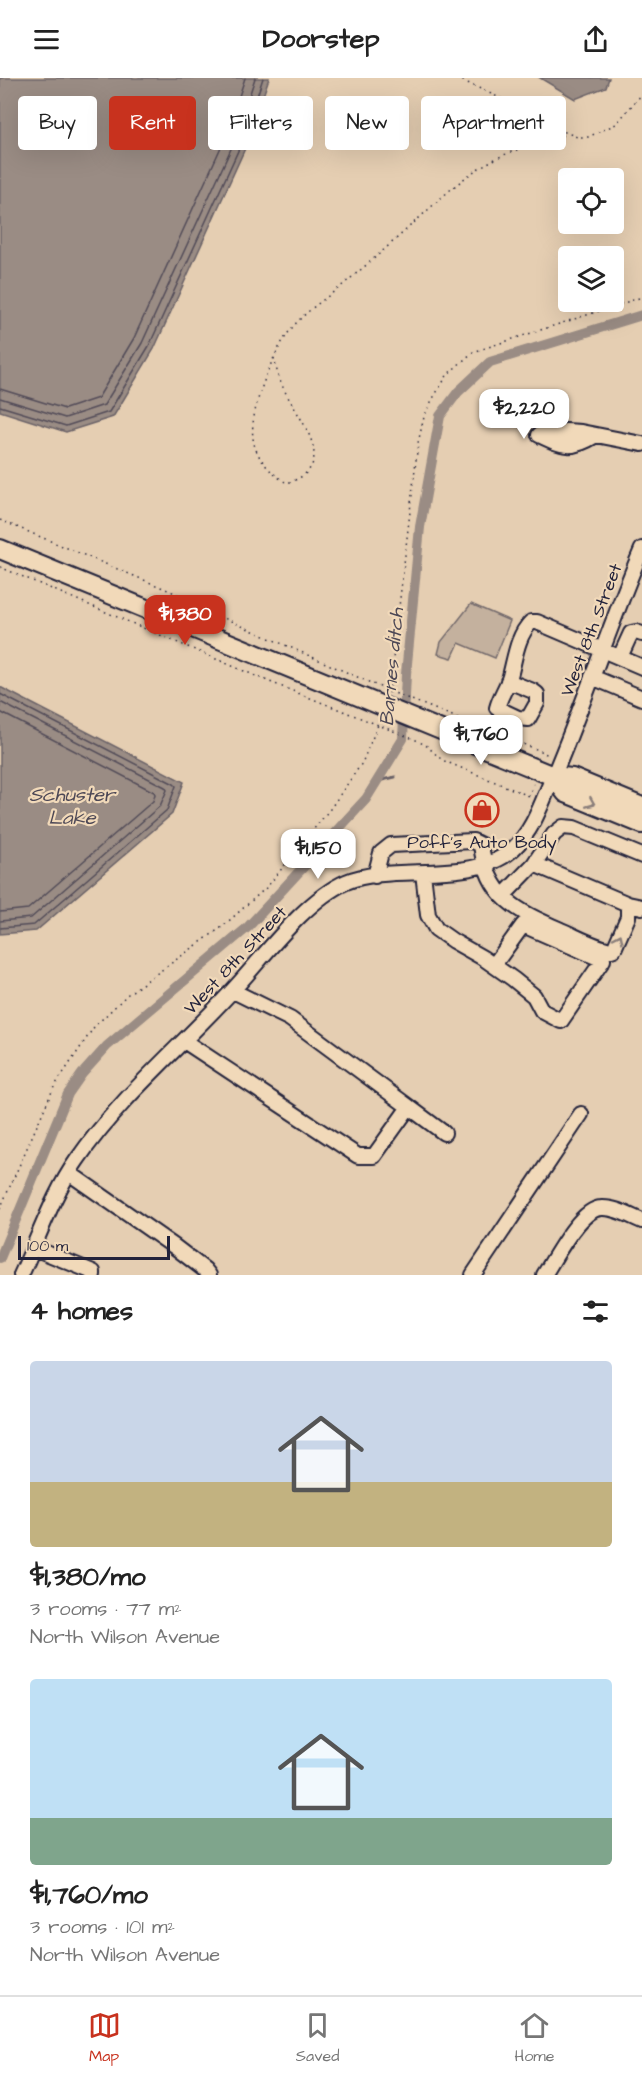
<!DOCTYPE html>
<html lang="en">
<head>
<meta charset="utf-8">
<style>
  body { margin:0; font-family:"Architects Daughter",sans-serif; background:#f6f6f6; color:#222; height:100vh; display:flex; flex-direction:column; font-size:22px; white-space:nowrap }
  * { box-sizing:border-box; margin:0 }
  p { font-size:20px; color:#767676 }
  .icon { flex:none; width:33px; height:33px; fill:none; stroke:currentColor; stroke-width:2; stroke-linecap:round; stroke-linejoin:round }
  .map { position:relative; height:1197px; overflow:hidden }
  .panel { display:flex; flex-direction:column; background:#fff; flex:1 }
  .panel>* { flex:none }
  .hud { position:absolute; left:18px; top:18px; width:606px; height:54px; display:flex; gap:12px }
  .fabs { position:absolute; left:558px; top:90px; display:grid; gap:12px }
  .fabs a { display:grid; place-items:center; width:66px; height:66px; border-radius:6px; background:#fff; box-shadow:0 6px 24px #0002; font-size:30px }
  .scale { position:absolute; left:18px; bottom:15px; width:152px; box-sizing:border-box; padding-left:6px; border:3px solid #22223b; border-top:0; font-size:16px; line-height:21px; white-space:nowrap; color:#22223b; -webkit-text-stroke:4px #f1d9b9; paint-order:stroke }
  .price { position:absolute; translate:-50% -51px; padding:0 14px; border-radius:12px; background:#fff; color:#222; font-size:20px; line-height:39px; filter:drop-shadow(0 2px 3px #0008) }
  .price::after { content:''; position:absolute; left:50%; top:36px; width:18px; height:14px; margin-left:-9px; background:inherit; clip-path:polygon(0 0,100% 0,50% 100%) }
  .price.on { background:#c8321e; color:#fff }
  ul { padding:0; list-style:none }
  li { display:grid; align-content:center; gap:12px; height:318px; padding:0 30px }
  li span { display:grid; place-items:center; height:186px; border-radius:6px; color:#555 }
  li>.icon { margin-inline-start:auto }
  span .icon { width:108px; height:108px; fill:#fffc; stroke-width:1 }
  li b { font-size:26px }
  h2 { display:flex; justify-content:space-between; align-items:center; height:72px; padding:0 30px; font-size:26px }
  .pill { padding:0 21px; border-radius:6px; background:#fff; box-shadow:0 6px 24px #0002; font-size:21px; line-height:54px }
  .pill.on { background:#c8321e; color:#fff }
  header { display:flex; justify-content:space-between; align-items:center; height:78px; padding:0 30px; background:#fff; font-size:27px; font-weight:800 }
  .dock { display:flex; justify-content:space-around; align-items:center; height:84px; border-top:2px solid #e0e0e0; background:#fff; font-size:16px; color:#767676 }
  .dock a { display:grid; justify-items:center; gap:3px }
  .dock .on { color:#c8321e }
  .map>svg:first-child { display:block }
  .green { fill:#c4b19e; stroke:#736a6c; stroke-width:1.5 }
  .water { fill:#9a8c84; stroke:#6a6267; stroke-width:1.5 }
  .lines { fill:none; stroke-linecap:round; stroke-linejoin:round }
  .shore { stroke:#524c58; stroke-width:1.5 }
  .stream { stroke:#6a6267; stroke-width:3 }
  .canal { stroke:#9a8c84; stroke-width:10 }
  .minor-casing { stroke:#22223b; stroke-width:18 }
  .major-casing { stroke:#22223b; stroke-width:22 }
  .path { stroke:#22223b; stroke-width:1.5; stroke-dasharray:1.5 4.5; stroke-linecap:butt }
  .minor { stroke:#f1d9b9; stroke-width:14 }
  .major { stroke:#f1d9b9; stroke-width:18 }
  .oneway { stroke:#8a7e7a }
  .labels { text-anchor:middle; stroke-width:4.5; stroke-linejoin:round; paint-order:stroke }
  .street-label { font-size:18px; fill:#22223b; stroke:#f1d9b9 }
  .poi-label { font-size:18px; fill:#22223b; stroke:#f1d9b9 }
  .water-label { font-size:20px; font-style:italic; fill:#4c4755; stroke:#f1d9b9 }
</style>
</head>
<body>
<header><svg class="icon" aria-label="menu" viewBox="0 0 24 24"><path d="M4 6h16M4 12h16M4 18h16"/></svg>Doorstep<svg class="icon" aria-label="share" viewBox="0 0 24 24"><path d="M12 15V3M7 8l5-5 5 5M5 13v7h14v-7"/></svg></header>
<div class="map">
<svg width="642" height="1197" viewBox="0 0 642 1197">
  <rect width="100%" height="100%" fill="#e5ceb2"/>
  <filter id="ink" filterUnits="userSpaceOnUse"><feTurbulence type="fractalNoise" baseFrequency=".0167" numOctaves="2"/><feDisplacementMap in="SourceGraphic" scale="12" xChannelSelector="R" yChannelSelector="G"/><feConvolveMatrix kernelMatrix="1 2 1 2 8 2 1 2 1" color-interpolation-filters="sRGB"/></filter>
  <g filter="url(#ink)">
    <path class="green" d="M471 526 510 543 495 580 459 565 452 580 438 576 441 564Z"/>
    <path class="water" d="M0 0H269L247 66 154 271 113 339 66 354 0 333Z
      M540 0H609L606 9 575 21Z
      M0 609 184 704 172 736 36 853 0 856Z"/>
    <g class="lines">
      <path class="shore" d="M0 311 65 331 98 320 134 260 226 58 245 0
        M0 320 65 340 104 327 142 265 235 62 255 0
        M0 328 66 348 109 334 149 268 242 64 263 0
        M0 616 174 706 176 708 167 732 34 847 0 850
        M0 624 165 709 167 712 160 728 31 840 0 843
        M0 634 154 714 155 716 153 723 28 831 0 834"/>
      <path class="stream" d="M378 703 395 699"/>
      <path class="canal" d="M0 1180 68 1016 82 996 107 968 248 849 366 721 403 661 406 596 420 449 440 338 458 314 490 284 642 237"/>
      <defs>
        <path id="minor" d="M596 357C572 372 564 369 539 357L566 353 581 354 642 366
          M620 579 631 555 636 554 642 556
          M592 599 642 620
          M508 603 533 613 537 616V625L528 641 518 640 497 630C500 618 507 609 510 598 515 580 517 558 531 544H537L642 589
          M534 786 554 756 563 749 574 750 642 778
          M423 795 428 837 436 851 453 863 483 880 513 901 534 918 542 933 561 943 603 882 523 847 494 887
          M375 798 381 775 391 767 473 763 481 767C488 821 518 833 563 853 579 860 595 869 611 872L614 871 628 839V826
          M503 818 534 786 628 826 642 829
          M184 963 358 1078H374L409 1029 290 941 233 913
          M409 1029 444 1055
          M69 1095 175 1169 205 1192 209 1197
          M34 1170 93 1194V1197
          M21 1197C39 1159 53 1116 77 1082 120 1019 181 969 232 913 263 880 305 822 346 804 393 784 475 808 514 770 534 751 542 724 553 699 585 624 610 546 642 471
          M473 1197 581 1036
          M544 1197C555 1180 580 1131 601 1130 615 1129 630 1138 642 1143"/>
        <path id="major" d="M0 471 553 698 572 700 642 729
          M553 698 566 715 642 746"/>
      </defs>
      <use href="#minor" class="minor-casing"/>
      <use href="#major" class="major-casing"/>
      <path class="path" d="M457 0 532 35 558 51 577 59H588L616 46 642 16
        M274 280C276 289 278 299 282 307 295 338 344 387 287 405 271 396 255 379 253 360 249 332 274 271 292 250 308 230 332 217 351 200 371 183 390 167 409 149 432 129 453 107 479 90 506 73 537 65 567 56
        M0 442 175 515 199 529 389 613 546 675 545 678
        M0 489 270 604 416 662 427 668 442 682 529 718 532 717
        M389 615 418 365 424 339 432 322 448 296 473 274 642 219
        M529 718 534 705
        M0 1131 54 1009 94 949 128 916 222 849 267 809 330 731 362 685 380 642"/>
      <use href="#minor" class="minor"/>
      <use href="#major" class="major"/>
    </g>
    <defs><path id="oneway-chevron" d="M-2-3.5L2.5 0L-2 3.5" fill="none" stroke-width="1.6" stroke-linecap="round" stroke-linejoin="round" transform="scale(1.5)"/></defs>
    <g class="oneway">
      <use href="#oneway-chevron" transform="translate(591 725) rotate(23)"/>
      <use href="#oneway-chevron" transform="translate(619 860) rotate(-65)"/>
    </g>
  </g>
  <defs>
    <symbol id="shop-ring" viewBox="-11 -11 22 22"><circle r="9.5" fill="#f1d9b9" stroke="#c8321e" stroke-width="1.5"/><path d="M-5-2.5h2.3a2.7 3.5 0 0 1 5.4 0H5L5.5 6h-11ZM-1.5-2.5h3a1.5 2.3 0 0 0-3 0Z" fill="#c8321e"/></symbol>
  </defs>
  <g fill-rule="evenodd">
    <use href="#shop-ring" x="463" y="713" width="38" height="38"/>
  </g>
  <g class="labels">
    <g class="street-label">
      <text transform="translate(591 552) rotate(-69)" y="6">West 8th Street</text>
      <text transform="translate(235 882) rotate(-47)" y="6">West 8th Street</text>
    </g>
    <g class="poi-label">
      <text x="482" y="770">Poff's Auto Body</text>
    </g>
    <g class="water-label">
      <text transform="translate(391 589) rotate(-85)" y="7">Barnes ditch</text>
      <text x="72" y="723">Schuster<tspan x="72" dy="23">Lake</tspan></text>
    </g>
  </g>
</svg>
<div class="fabs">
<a><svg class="icon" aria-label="locate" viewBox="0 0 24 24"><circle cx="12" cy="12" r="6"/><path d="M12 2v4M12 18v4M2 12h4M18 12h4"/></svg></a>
<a><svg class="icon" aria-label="layers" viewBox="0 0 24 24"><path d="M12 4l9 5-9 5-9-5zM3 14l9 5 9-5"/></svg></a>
</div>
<div class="scale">100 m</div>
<b class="price" style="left:524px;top:362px">$2,220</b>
<b class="price on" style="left:185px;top:568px">$1,380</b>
<b class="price" style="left:481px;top:688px">$1,760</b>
<b class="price" style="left:318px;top:802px">$1,150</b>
<div class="hud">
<a class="pill">Buy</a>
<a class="pill on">Rent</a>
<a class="pill">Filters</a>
<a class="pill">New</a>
<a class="pill">Apartment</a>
</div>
</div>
<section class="panel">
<h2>4 homes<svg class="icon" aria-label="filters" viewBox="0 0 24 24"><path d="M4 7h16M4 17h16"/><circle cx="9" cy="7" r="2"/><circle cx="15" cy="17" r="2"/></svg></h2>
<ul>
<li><span style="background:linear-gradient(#c9d6e8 65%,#c2b280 0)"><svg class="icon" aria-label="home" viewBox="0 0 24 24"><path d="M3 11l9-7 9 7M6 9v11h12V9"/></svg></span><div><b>$1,380/mo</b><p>3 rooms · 77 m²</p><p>North Wilson Avenue</p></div></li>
<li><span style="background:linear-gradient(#bfe0f5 75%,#7fa58c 0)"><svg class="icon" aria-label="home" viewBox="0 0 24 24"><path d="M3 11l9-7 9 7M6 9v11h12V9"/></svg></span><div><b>$1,760/mo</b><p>3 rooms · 101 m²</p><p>North Wilson Avenue</p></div></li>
</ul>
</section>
<nav class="dock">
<a class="on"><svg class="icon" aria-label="map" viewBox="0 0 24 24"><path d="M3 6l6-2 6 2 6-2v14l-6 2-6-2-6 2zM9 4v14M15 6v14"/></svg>Map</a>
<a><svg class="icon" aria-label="saved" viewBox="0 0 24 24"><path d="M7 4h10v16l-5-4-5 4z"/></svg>Saved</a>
<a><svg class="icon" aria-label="home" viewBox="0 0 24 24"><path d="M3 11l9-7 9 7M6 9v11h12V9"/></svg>Home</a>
</nav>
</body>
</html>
